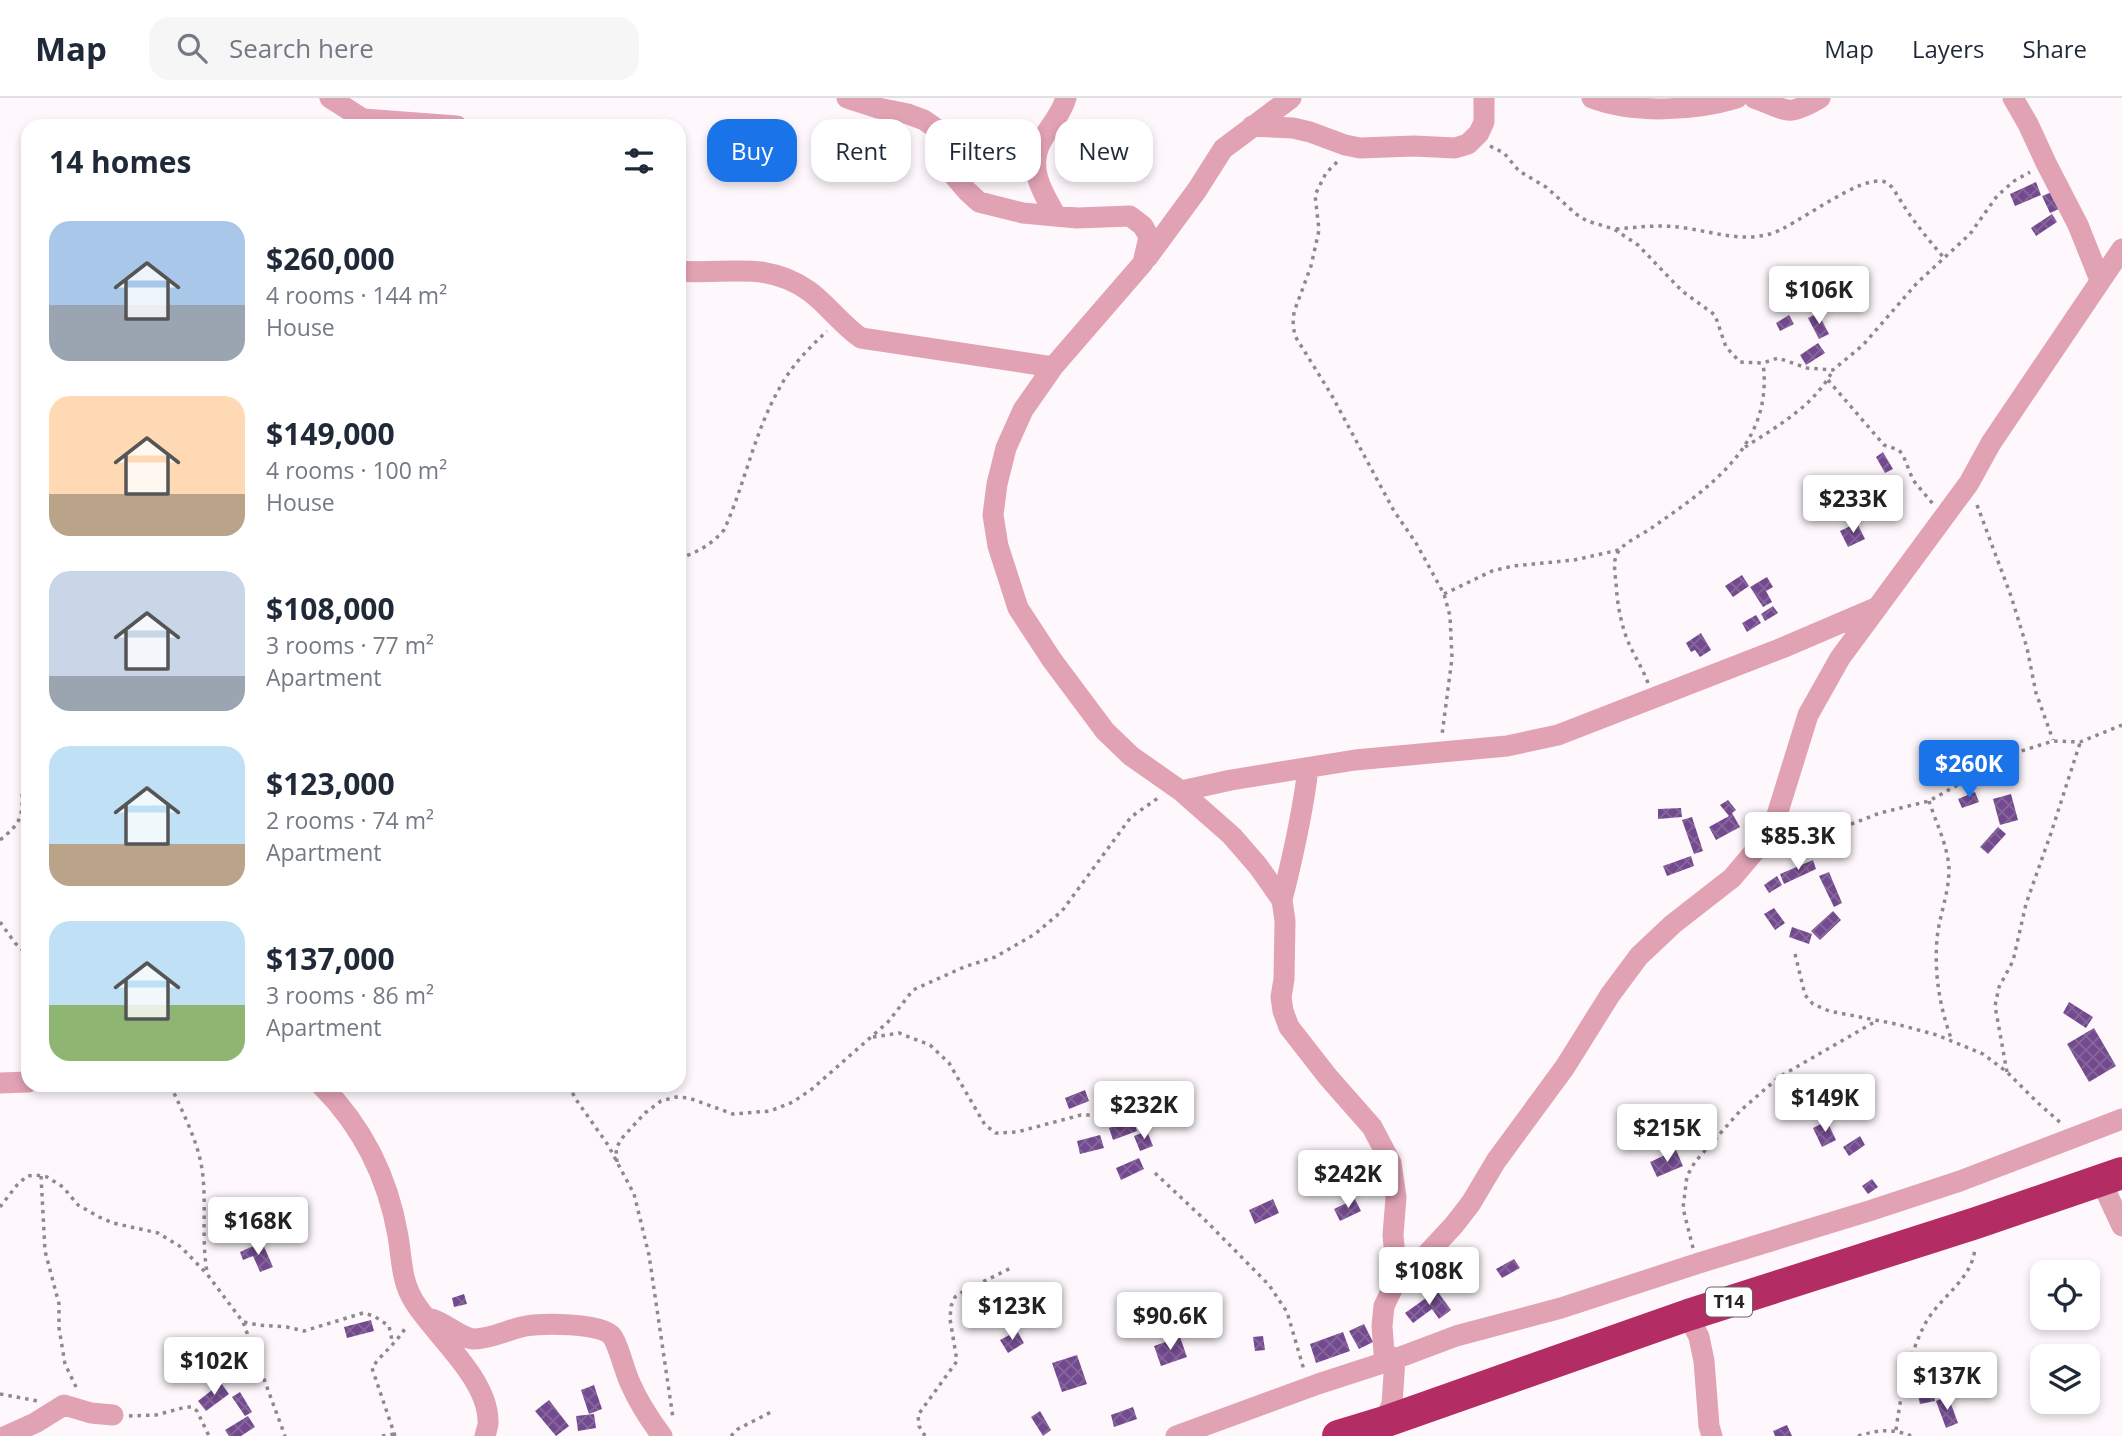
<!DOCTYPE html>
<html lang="en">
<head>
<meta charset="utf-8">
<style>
  body { margin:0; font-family:"Open Sans",sans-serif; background:#f6f6f7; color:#1f2937; height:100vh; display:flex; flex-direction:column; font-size:26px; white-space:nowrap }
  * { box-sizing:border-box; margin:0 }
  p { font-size:23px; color:#747a83 }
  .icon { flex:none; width:38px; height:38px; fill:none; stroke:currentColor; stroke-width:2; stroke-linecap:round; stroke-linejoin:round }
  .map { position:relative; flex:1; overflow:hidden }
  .sheet { position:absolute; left:21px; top:21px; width:665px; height:973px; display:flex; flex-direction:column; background:#fff; border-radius:21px; box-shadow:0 4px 10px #0003 }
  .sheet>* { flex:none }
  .guide { position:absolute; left:707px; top:21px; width:665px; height:63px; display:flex; gap:14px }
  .fabs { position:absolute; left:2030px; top:1162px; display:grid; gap:14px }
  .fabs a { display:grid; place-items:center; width:70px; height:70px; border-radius:14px; background:#fff; box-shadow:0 4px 10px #0003; font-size:35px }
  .price { position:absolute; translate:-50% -60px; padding:0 16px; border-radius:7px; background:#fff; color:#222; font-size:23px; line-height:46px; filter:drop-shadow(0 2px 4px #0008) }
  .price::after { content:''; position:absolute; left:50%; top:42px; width:21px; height:16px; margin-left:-10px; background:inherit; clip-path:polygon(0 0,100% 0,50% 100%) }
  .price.on { background:#1a73e8; color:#fff }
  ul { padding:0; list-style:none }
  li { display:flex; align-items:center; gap:21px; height:175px; padding:0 28px }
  li span { display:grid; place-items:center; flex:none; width:196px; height:140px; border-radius:21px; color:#555 }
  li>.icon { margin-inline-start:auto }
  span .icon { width:84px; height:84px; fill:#fffc; stroke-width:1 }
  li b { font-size:30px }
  h2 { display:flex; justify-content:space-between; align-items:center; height:84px; padding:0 28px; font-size:30px }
  .pill { padding:0 24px; border-radius:21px; background:#fff; box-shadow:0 4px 10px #0003; font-size:24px; line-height:63px }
  .pill.on { background:#1a73e8; color:#fff }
  header { display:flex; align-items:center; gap:42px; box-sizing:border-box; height:98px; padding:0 35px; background:#fff; border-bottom:2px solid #e0e1e3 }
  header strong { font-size:33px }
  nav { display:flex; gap:38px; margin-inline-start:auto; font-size:24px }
  .search { width:490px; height:63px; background:#f6f6f7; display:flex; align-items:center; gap:18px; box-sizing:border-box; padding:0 24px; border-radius:21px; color:#747a83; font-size:26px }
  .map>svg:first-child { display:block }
  .building { fill:url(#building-cross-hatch) }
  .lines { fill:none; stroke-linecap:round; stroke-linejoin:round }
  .path { stroke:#90888e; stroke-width:3.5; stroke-dasharray:3.5 5; stroke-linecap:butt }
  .minor { stroke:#e1a2b4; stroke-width:21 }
  .highway { stroke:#b32d64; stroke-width:32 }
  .labels { text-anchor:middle; stroke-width:7; stroke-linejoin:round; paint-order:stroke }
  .shield { fill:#fff; stroke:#696267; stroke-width:2 }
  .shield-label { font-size:18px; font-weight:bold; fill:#291f26 }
</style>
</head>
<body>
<header>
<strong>Map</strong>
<div class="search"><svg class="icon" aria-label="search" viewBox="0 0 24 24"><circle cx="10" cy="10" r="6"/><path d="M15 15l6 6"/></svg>Search here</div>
<nav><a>Map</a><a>Layers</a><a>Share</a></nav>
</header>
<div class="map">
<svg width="2122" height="1338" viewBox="0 0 2122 1338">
  <defs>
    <pattern id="building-cross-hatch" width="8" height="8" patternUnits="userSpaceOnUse" patternTransform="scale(1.75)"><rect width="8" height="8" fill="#734a8f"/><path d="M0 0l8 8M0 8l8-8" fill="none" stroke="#86669b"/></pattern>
  </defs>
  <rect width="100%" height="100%" fill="#fef8fc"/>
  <path class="building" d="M2036 84 2041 97 2015 108 2010 96Z
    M2052 94 2059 111 2050 115 2042 98Z
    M2052 116 2057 124 2036 138 2031 130Z
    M1818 215 1829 236 1819 241 1808 220Z
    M1789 217 1794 226 1780 233 1776 225Z
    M1818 245 1825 255 1806 267 1800 257Z
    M1883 354 1893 371 1885 375 1876 359Z
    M1857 425 1865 441 1848 449 1840 433Z
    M1742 477 1749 488 1733 499 1725 488Z
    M1767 479 1773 489 1766 493 1772 504 1763 509 1750 489Z
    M1773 508 1778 515 1765 523 1761 516Z
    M1756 517 1761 525 1747 534 1742 525Z
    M1701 535 1711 552 1700 559 1695 552 1691 554 1686 545Z
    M1975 694 1979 704 1962 710 1958 701Z
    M2011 696 2018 722 2000 727 1993 701Z
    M1728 702 1736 712 1732 715 1740 729 1716 742 1709 729 1729 718 1720 707Z
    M1681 710 1682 719 1658 721V711Z
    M1692 719 1703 753 1694 756 1682 722Z
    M1998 729 2006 736 1988 756 1980 749Z
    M1691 758 1694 768 1667 778 1663 768Z
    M1813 762 1816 771 1784 786 1780 776Z
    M1829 774 1842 805 1834 809 1819 778Z
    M1777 778 1782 787 1769 795 1764 787Z
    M1774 810 1785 825 1775 832 1764 816Z
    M1833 813 1841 822 1820 842 1811 833Z
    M1792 829 1812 836 1809 846 1789 839Z
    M2069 904 2093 919 2086 930 2063 915Z
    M2094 930 2116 968 2089 984 2067 946Z
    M1085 992 1089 1003 1069 1011 1065 1000Z
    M1133 1022 1137 1033 1113 1042 1109 1030Z
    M1827 1023 1836 1042 1822 1049 1813 1030Z
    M1147 1033 1153 1048 1140 1053 1134 1038Z
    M1100 1037 1104 1050 1080 1056 1077 1043Z
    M1860 1038 1865 1047 1849 1058 1843 1049Z
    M1676 1052 1683 1068 1657 1079 1650 1064Z
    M1139 1060 1144 1071 1121 1082 1116 1070Z
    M1351 1073 1355 1084 1329 1093 1326 1082Z
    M1872 1081 1878 1089 1868 1096 1862 1088Z
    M1273 1101 1279 1115 1255 1126 1249 1112Z
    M1355 1101 1361 1113 1340 1123 1334 1111Z
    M262 1144 273 1169 260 1174 253 1158 243 1162 240 1154Z
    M1514 1161 1520 1170 1502 1180 1496 1171Z
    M1435 1190 1451 1212 1439 1221 1432 1211 1413 1225 1405 1215 1426 1200 1425 1198Z
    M464 1196 467 1206 454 1209 452 1200Z
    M371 1222 374 1233 347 1240 344 1229Z
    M1364 1226 1373 1244 1359 1251 1349 1233Z
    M1017 1233 1024 1245 1008 1255 1000 1242Z
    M1343 1234 1350 1253 1316 1265 1310 1246Z
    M1263 1238 1265 1252 1255 1253 1253 1239Z
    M1180 1239 1187 1259 1161 1268 1154 1248Z
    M1077 1257 1087 1286 1062 1294 1052 1265Z
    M1930 1266 1939 1283 1923 1292 1916 1278 1924 1274 1922 1270Z
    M221 1285 229 1296 206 1313 198 1303Z
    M594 1287 602 1311 589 1316 581 1292Z
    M1933 1293 1935 1303 1920 1306 1918 1297Z
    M240 1294 252 1314 245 1318 232 1299Z
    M1948 1298 1958 1325 1946 1330 1936 1303Z
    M549 1302 569 1328 556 1338 535 1313Z
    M1133 1309 1137 1321 1114 1329 1111 1317Z
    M1040 1313 1051 1332 1043 1338 1031 1319Z
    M594 1316 596 1330 578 1333 576 1318Z
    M248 1318 255 1329 241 1338H229L225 1332Z
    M1787 1327 1792 1338H1775L1773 1333Z"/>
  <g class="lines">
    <path class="path" d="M1490 48 1504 55 1519 73 1546 89 1576 116 1587 123 1614 131 1638 147 1682 193 1715 217 1726 249 1740 264 1763 265 1778 260 1807 270 1833 272 1863 247 1917 185 1970 136 1997 98 2014 83 2030 74
      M1337 64 1326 75 1315 97 1319 132 1311 168 1294 214 1293 227 1295 238 1331 296 1394 413 1416 445 1444 496 1450 518 1452 560 1442 637
      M1616 131C1639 129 1662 126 1685 130 1714 134 1740 144 1770 136 1795 129 1861 75 1885 84 1892 87 1895 94 1899 100 1912 122 1928 141 1944 160
      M1828 282 1884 347 1899 352 1903 357 1913 382 1933 406
      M1745 349C1778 328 1815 307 1833 272
      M1977 407 2011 498 2027 550 2036 595 2053 642
      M679 460C697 455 712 446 724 432 745 386 754 335 779 291 791 268 809 250 827 233
      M1444 496 1492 473 1513 468 1574 462 1619 452
      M1648 585C1642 569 1633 556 1627 541 1620 522 1617 504 1616 484 1615 477 1614 469 1615 462 1618 446 1637 440 1650 431 1709 390 1774 347 1763 265
      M1929 703C1936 725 1948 748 1949 771 1949 796 1939 818 1937 841 1934 877 1940 910 1952 943
      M0 742C21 725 23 719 22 692L28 685
      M1786 746 1830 734 1880 715 1929 703 2015 655 2053 643 2080 644 2122 627
      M0 824 15 845 28 857
      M1795 856 1805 897 1813 906 1829 913 1896 926 1937 937 1983 956 2007 974 2038 1005 2062 1026
      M873 939 899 935 930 947 949 965 985 1027 996 1035 1017 1034 1081 1017H1099
      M2007 974 1995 908 1999 889 2013 863 2026 806 2051 735 2080 645
      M173 987 174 995C185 1019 198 1045 202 1071 207 1105 201 1139 207 1174
      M569 987 575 1000 608 1047 634 1096 649 1157 673 1320
      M617 1064 616 1050 623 1039 645 1015 661 1003 676 999 689 1000 733 1016 770 1013 793 1004 812 991 888 924 913 892 964 869 995 859 1035 836 1062 813 1131 719 1158 700
      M1155 1075 1207 1124 1269 1187 1287 1214 1304 1272
      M41 1078 45 1153 59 1206V1230L65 1266 77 1291
      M0 1109 17 1087 27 1078 36 1077 47 1079 63 1089 78 1107 99 1119 113 1125 158 1135 181 1149 207 1176 243 1224 285 1338
      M1693 1150 1683 1110 1687 1078 1695 1064 1740 1013 1779 979 1876 923
      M244 1224 258 1227 287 1229 304 1233 363 1215 374 1218 389 1228 393 1247
      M0 1296 38 1303
      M129 1318 156 1317 186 1309H192L197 1313 209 1338
      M1896 1332C1901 1295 1908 1259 1925 1226 1940 1198 1973 1182 1975 1149
      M382 1338 394 1336
      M395 1338 372 1270C382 1255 398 1244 407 1227
      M731 1338 738 1331 771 1314
      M925 1338 919 1328 918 1317 957 1263 950 1221 951 1208 955 1199 964 1193 1013 1169
      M1858 1338C1878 1332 1892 1330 1911 1338"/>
    <path class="minor" d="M330 0 363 21 457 28
      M847 0 878 10 908 16 924 22 934 29 942 37 947 59 955 79 967 93 979 104 1023 115 1077 120 1130 118 1143 128 1149 139 1143 165 1053 269 1023 312 1006 350 997 386 993 417 998 448 1018 510 1052 562 1105 633 1131 658 1181 693 1232 738 1258 768 1282 802 1285 823 1284 881 1281 899 1283 913 1289 929 1328 979 1372 1029 1391 1065 1396 1099 1393 1137 1397 1181
      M1592 0C1634 16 1694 13 1737 0
      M1754 0C1788 12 1786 20 1820 0
      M2013 0 2028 26 2046 65 2078 127 2100 182
      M1252 28 1293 30 1310 34 1345 47 1360 50 1414 48 1455 50 1468 46 1479 35 1484 24V0
      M1056 118C1043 95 1027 71 1041 44 1049 29 1061 17 1066 0
      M1147 160 1197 92 1223 51 1291 0
      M679 173C727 177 766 162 809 193 828 207 842 227 861 240L1053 269
      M1181 693 1231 682 1355 662 1507 648 1558 637 1782 550 1878 509
      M1282 802C1293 758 1303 715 1308 670
      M0 985 28 984
      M321 987C362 1028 388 1080 398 1138 402 1161 401 1184 415 1205 436 1238 487 1280 488 1322 489 1327 486 1333 485 1338
      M2101 1083 2122 1128
      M1688 1217 1699 1239 1704 1263 1709 1328 1712 1338
      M431 1221C446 1225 462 1241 474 1241 492 1241 509 1231 526 1228 543 1225 599 1225 611 1237 618 1244 625 1276 631 1287 639 1305 650 1322 662 1338
      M1384 1324 1392 1306 1395 1261 1384 1255 1382 1228 1384 1208 1397 1181 1428 1155 1454 1127 1471 1105 1496 1063 1565 969 1610 897 1639 858 1673 826 1732 780 1772 733 1808 617 1840 560 1969 385 1991 345 2122 151
      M6 1338 35 1325 64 1307 91 1315 113 1317
      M1176 1338 1318 1286 1395 1261 1456 1238 1561 1210 1699 1165 1869 1113 1960 1083 2122 1021"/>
    <path class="highway" d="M1338 1338 1384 1324 1688 1217 1976 1125 2122 1075"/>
  </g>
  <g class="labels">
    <rect class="shield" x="1706" y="1189.5" width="46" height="29" rx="5"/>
    <g class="shield-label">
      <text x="1729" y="1210">T14</text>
    </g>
  </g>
</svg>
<div class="fabs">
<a><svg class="icon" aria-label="locate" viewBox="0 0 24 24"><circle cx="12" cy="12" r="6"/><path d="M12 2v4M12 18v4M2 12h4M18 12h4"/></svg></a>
<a><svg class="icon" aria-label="layers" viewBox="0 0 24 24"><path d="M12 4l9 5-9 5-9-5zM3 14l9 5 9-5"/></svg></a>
</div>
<b class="price" style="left:1819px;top:228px">$106K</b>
<b class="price" style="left:1853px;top:437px">$233K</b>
<b class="price on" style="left:1969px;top:702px">$260K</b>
<b class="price" style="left:1798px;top:774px">$85.3K</b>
<b class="price" style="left:1825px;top:1036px">$149K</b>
<b class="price" style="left:1144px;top:1043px">$232K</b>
<b class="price" style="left:1667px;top:1066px">$215K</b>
<b class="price" style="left:1348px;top:1112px">$242K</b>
<b class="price" style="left:258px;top:1159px">$168K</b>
<b class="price" style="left:1429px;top:1209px">$108K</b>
<b class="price" style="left:1012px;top:1244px">$123K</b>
<b class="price" style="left:1170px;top:1254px">$90.6K</b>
<b class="price" style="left:214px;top:1299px">$102K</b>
<b class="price" style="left:1947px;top:1314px">$137K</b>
<div class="guide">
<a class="pill on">Buy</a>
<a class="pill">Rent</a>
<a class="pill">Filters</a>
<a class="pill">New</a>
</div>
<section class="sheet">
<h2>14 homes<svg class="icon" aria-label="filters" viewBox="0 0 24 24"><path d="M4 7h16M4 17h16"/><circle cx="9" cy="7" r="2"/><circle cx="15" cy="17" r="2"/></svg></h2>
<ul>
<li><span style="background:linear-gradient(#a9c7e8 60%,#9aa5b1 0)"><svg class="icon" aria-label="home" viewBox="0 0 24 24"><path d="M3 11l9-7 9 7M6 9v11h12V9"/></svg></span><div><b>$260,000</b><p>4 rooms · 144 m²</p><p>House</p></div></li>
<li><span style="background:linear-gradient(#ffd9b3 70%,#b9a48a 0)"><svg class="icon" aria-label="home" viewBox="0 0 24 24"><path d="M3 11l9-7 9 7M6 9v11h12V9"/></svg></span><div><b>$149,000</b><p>4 rooms · 100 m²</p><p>House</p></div></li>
<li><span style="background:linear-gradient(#c9d6e8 75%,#9aa5b1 0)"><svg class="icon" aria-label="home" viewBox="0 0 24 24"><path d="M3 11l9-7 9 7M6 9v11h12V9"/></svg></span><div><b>$108,000</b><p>3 rooms · 77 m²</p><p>Apartment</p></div></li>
<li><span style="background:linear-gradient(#bfe0f5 70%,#b9a48a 0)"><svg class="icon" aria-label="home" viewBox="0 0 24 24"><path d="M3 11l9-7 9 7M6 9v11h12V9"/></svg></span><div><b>$123,000</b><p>2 rooms · 74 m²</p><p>Apartment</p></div></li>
<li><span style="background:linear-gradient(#bfe0f5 60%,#8fb573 0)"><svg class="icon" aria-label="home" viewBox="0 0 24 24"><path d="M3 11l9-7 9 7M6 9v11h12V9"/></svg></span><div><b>$137,000</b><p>3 rooms · 86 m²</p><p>Apartment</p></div></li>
</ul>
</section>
</div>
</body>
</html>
